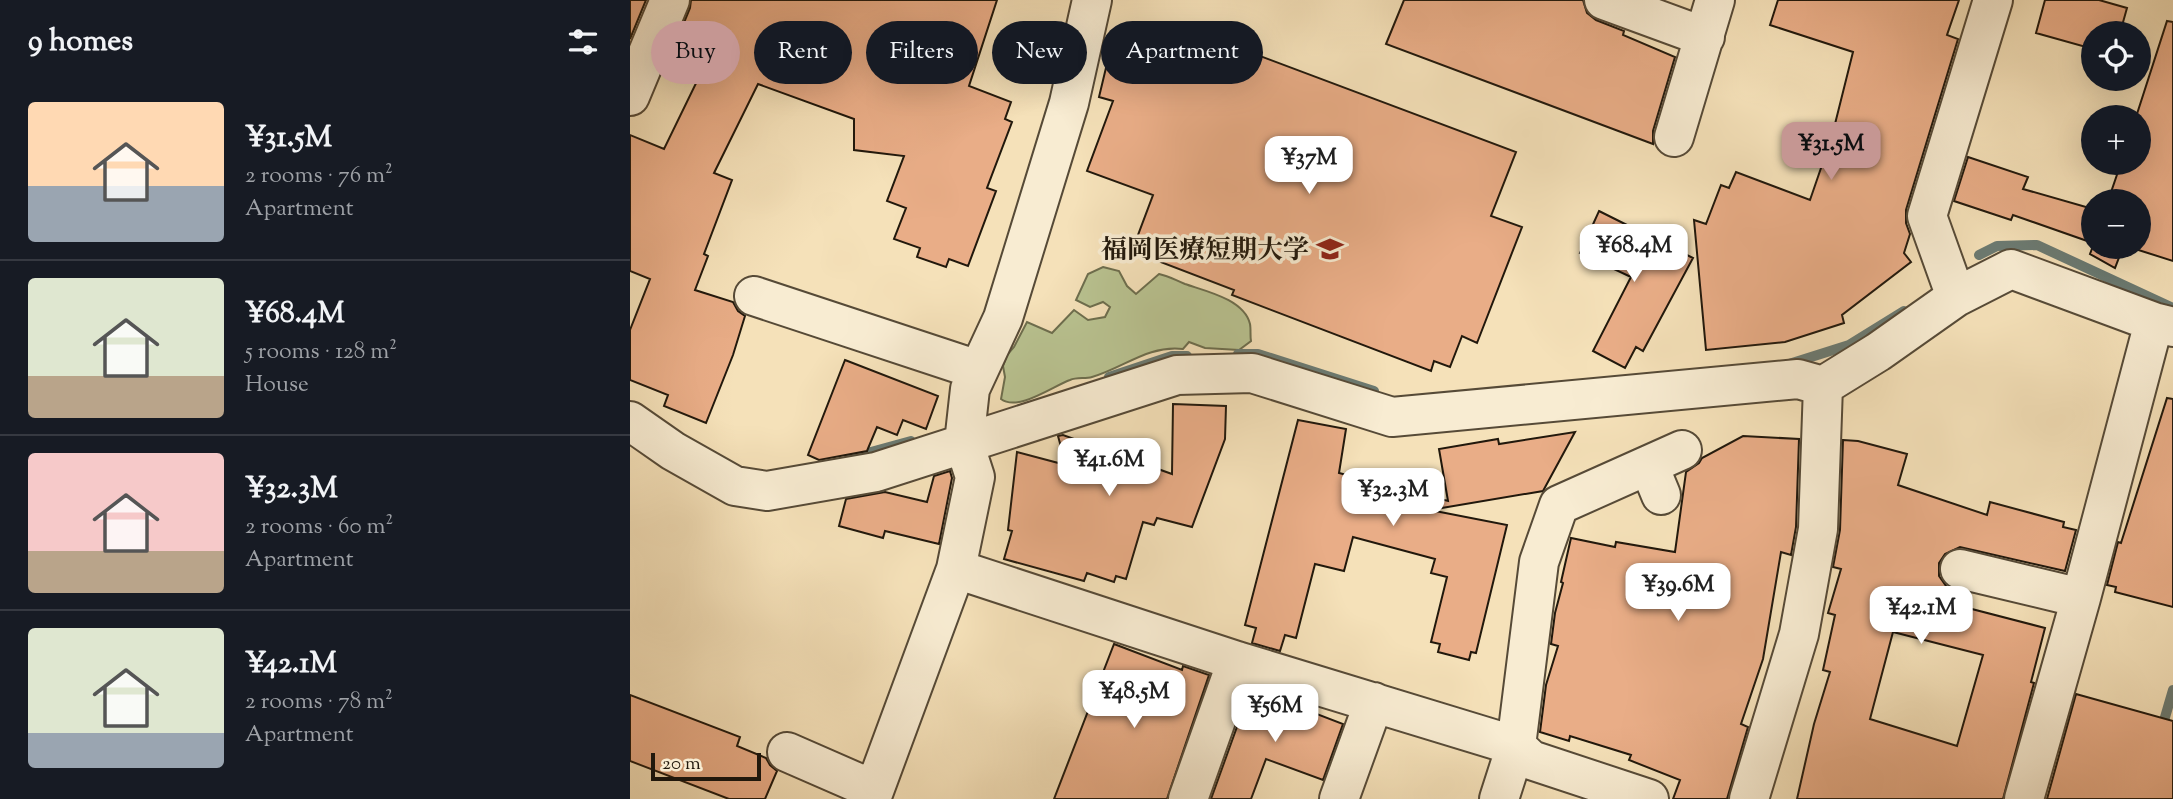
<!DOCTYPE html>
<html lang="en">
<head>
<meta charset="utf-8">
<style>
  body { margin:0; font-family:"Sorts Mill Goudy","Noto Serif JP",serif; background:#242831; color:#f1f3f6; height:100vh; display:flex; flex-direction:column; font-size:26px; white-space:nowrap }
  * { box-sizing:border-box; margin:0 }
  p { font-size:23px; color:#9ea1a6 }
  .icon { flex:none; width:38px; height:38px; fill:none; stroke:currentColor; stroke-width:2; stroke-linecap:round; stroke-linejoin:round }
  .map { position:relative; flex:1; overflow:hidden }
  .side { display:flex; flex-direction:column; background:#171b24; width:630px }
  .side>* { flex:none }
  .top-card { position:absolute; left:21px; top:21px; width:665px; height:63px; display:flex; gap:14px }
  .fabs { position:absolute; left:1451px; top:21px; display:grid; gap:14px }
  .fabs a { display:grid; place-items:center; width:70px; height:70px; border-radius:50%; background:#171b24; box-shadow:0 7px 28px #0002; font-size:35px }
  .scale { position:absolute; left:21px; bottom:18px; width:110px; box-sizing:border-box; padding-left:7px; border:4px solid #21180c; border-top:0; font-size:19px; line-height:24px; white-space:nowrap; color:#21180c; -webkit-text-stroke:5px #f8ecd2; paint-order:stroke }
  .price { position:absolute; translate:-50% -60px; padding:0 16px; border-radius:14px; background:#fff; color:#222; font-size:23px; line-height:46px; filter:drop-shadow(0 2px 4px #0008) }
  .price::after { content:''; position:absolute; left:50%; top:42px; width:21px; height:16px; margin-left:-10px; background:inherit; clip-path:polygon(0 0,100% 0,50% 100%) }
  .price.on { background:#c59692; color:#111 }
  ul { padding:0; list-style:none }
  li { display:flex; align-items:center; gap:21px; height:175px; padding:0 28px }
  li+li { border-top:2px solid #363941 }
  li span { display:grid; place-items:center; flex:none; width:196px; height:140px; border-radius:7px; color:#555 }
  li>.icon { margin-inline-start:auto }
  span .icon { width:84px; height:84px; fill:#fffc; stroke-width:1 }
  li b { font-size:30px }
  h2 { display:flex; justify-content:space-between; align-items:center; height:84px; padding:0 28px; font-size:30px }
  .tag { padding:0 24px; border-radius:32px; background:#171b24; box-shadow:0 7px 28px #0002; font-size:24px; line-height:63px }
  .tag.on { background:#c59692; color:#111 }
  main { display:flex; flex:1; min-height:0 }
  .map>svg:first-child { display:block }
  .green { fill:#b9c391; stroke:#6d6e4e; stroke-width:2 }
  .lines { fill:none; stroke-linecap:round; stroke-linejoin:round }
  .stream { stroke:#6b7a72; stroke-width:10 }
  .building { fill:#e9ad87; stroke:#21180c; stroke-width:2; fill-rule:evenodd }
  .minor-casing { stroke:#564a37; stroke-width:42 }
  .minor { stroke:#f8ecd2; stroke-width:38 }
  .labels { text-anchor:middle; stroke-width:7; stroke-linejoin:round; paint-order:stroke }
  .poi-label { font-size:26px; font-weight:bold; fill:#21180c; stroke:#f8ecd2; text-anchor:end }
</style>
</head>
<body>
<main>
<section class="side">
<h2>9 homes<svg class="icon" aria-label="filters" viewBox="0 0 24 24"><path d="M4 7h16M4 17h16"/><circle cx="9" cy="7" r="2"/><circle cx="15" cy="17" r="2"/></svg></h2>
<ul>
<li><span style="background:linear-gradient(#ffd9b3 60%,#9aa5b1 0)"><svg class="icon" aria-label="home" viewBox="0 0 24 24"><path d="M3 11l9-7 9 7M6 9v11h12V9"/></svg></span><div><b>¥31.5M</b><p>2 rooms · 76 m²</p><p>Apartment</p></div></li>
<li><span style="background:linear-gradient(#dfe7d0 70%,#b9a48a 0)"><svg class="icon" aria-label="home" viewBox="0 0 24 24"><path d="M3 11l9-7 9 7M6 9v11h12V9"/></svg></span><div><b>¥68.4M</b><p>5 rooms · 128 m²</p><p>House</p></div></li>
<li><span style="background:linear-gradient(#f6c9c9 70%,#b9a48a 0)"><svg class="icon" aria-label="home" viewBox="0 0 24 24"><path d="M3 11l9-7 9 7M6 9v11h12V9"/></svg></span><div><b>¥32.3M</b><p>2 rooms · 60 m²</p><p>Apartment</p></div></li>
<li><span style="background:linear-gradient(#dfe7d0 75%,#9aa5b1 0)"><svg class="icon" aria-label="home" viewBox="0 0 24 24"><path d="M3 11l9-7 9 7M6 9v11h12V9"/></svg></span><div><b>¥42.1M</b><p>2 rooms · 78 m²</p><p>Apartment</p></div></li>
</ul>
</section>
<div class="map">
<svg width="1543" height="799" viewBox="0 0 1543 799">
  <rect width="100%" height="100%" fill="#f5e1b9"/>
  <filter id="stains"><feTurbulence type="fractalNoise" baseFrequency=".00286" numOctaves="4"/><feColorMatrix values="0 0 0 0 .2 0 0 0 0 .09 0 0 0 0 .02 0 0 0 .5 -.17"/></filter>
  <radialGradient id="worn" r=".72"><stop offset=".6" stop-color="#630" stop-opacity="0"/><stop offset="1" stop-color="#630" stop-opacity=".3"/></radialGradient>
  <path class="green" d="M473 267 489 271 497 286 506 294 529 274C539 276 545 280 555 284 575 291 614 299 620 324 621 329 620 336 621 341L609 350 575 348 559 342 553 349C517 345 494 368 462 377 455 379 447 377 440 380 423 386 388 412 371 399L375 377 373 366 377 355 384 347 397 322 422 333 444 310 458 320 475 317 480 307 473 302 460 307 446 300 458 274Z"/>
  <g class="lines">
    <path class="stream" d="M1349 255 1367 246 1407 245 1543 308
      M608 354H628L744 391
      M1159 364 1219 345 1274 311
      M479 377 542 356H557
      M219 458 281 441
      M1531 731 1543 690"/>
  </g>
  <path class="building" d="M0 0H16L0 39Z
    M61 0H367L339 86 381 102 375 119 382 122 357 188 366 191 338 266 319 259 316 267 287 257 290 248 264 239 276 208 257 201 274 156 224 150V119L128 84 84 173 102 180 74 254 78 256 65 290 103 302 108 311 115 316 103 355 76 423 34 406 38 395 0 380V330L20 279 0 271V135L34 149 71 73 39 59 60 8Z
    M774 0H953L957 13 966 20 994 31 993 35 1045 57 1023 131V144L756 44Z
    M1148 0H1329L1317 35 1328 39 1276 210V223L1280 234 1274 253 1281 262 1212 315 1214 323 1155 342 1076 350 1064 220 1076 224 1091 185 1099 188 1106 172 1180 200 1202 136 1223 52 1140 25Z
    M1415 0H1469L1497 8 1490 33H1463V49L1406 33Z
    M1537 21 1543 22V261L1499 247H1508V201H1478L1491 163H1508V117H1506Z
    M485 30 572 63 582 38 886 152 861 216 892 227 847 343 832 336 820 367 804 361 801 371 602 295 604 290 502 251 523 195 457 171 483 101 469 97Z
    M1338 157 1398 177 1393 189 1463 209V243L1383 215 1381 220 1324 201Z
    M969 211 1063 258 1013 351 1006 347 995 368 963 351 1001 277 950 253Z
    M1463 246 1493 247 1485 268 1460 254Z
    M215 360 308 396 296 429 273 420 267 435 247 427 237 451 189 460 178 455Z
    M1537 398 1543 399V607L1485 592 1486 587 1477 585 1488 542 1491 543Z
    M543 404 596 406 595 439 562 527 527 518 524 525 513 522 496 579 486 576 484 582 457 573 454 581 374 559 382 531 378 530 387 452 436 465 428 436 433 435 542 474Z
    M668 420 716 429 709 473 818 501 809 449 868 439 869 444 945 432 913 491 800 510 877 525 846 653 841 652 839 660 808 652 810 644 801 642 817 577 801 573 805 559 723 537 714 571 685 564 666 638 655 635 650 651 622 643 626 628 615 625Z
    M1113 436 1169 439 1166 527 1161 555 1151 552 1133 659 1111 724 1118 727 1097 799H1043L1050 780 999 760 1001 755 940 736 939 741 910 732 916 685 928 646 921 644 925 613 933 583 931 582 941 538 985 547 986 542 1045 552 1056 472 1069 463 1072 458Z
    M1213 440 1228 441 1277 454 1268 485 1357 515 1360 502 1434 522 1433 527 1446 530 1435 571 1330 547 1315 554 1309 563V576L1316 586 1311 601 1415 628 1401 682 1404 683 1373 799H1167L1184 724 1200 672 1193 670 1205 615 1198 613 1211 569 1203 567 1210 530ZM1263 632 1353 655 1327 746 1240 719Z
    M320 471 322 478 309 544 255 531 253 538 209 526 216 499 255 492 297 502 304 476Z
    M484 644 552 670 553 666 579 675 537 799H424Z
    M621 688 659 700 658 703 713 724 693 780 636 759 621 799H581Z
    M1446 694 1543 721V799H1417Z
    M0 695 110 737 107 746 136 758 140 765 147 771 135 799H99L0 761Z"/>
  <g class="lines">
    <defs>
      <path id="minor" d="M974 0 1075 37
        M0 96 40 0
        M1044 137 1085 0
        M124 296 348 370
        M1326 297 1297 216 1363 0
        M0 421 43 451 105 486 137 491 246 472 547 375 622 373 762 417 1168 379 1193 386 1248 352 1326 297 1381 269 1524 322 1543 327
        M1019 466 1031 495
        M326 569 607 661 886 746 901 760 1019 799
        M1330 569 1451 598
        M157 752 244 790
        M241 799 326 569 345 477 334 443 340 389 373 318 439 103 462 0
        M558 799 607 661
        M709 799 744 702
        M869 799 886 746 909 562 929 505 1052 450
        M1119 799 1169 634 1188 529 1193 386
        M1394 799 1451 598 1524 322"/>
    </defs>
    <use href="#minor" class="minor-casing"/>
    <use href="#minor" class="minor"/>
  </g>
  <defs>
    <symbol id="university-bare" viewBox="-9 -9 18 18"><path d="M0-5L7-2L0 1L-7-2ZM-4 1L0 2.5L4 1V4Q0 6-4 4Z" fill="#8f2418" stroke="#f8ecd2" stroke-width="2.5" paint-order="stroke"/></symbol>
  </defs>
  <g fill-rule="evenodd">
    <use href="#university-bare" x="681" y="230" width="38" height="38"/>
  </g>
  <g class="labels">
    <g class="poi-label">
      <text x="679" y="258">福岡医療短期大学</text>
    </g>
  </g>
  <rect width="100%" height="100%" filter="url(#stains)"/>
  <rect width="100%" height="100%" fill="url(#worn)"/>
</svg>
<div class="fabs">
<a><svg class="icon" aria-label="locate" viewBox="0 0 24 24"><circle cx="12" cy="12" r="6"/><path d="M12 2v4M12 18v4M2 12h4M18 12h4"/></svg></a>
<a>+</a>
<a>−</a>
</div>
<div class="scale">20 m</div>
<b class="price on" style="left:1201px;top:182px">¥31.5M</b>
<b class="price" style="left:679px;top:196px">¥37M</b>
<b class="price" style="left:1004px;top:284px">¥68.4M</b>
<b class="price" style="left:479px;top:498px">¥41.6M</b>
<b class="price" style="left:763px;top:528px">¥32.3M</b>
<b class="price" style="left:1048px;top:623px">¥39.6M</b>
<b class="price" style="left:1291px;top:646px">¥42.1M</b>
<b class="price" style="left:504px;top:730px">¥48.5M</b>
<b class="price" style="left:645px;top:744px">¥56M</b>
<div class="top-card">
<a class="tag on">Buy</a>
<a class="tag">Rent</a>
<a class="tag">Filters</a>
<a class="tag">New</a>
<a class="tag">Apartment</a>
</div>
</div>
</main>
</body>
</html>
